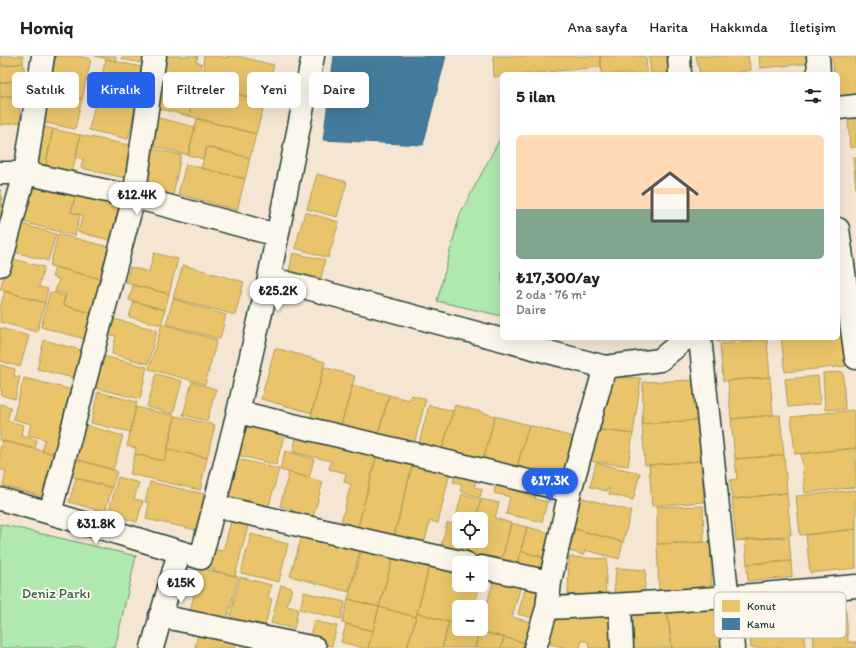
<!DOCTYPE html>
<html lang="tr">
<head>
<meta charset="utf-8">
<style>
  body { margin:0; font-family:Itim,sans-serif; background:#f6f6f6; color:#202124; height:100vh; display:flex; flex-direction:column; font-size:15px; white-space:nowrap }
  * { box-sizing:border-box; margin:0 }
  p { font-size:13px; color:#757577 }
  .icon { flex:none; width:22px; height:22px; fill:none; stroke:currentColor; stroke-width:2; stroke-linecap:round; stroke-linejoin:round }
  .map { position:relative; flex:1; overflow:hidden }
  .details { position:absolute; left:500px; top:16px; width:340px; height:268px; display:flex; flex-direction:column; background:#fff; border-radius:6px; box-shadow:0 4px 16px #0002 }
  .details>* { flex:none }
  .guide { position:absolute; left:12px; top:16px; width:380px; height:36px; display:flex; gap:8px }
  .controls { position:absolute; left:452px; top:456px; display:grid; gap:8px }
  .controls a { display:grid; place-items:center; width:36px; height:36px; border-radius:6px; background:#fff; box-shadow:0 4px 16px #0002; font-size:20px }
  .price { position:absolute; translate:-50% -34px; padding:0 9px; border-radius:14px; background:#fff; color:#222; font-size:13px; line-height:26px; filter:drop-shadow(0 1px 2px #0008) }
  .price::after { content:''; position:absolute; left:50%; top:24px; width:12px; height:9px; margin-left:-6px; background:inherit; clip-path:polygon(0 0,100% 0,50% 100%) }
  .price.selected { background:#2563eb; color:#fff }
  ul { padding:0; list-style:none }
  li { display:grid; align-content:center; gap:8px; height:212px; padding:0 16px }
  li span { display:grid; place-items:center; height:124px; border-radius:6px; color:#555 }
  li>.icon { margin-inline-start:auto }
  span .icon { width:72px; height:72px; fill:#fffc; stroke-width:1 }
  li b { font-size:17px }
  h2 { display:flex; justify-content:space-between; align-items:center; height:48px; padding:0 16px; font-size:17px }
  .tag { padding:0 14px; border-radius:6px; background:#fff; box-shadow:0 4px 16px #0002; font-size:14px; line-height:36px }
  .tag.selected { background:#2563eb; color:#fff }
  header { display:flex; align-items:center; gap:24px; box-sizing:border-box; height:56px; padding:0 20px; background:#fff; border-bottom:1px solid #e0e0e0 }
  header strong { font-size:19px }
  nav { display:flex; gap:22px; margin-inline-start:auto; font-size:14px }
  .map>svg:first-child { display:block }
  .green { fill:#afe9ae; stroke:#679371 }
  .homes { fill:#e9c46a; stroke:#ac9c5a }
  .public { fill:#457b9d; stroke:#3a687e }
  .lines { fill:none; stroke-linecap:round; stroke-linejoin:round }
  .minor-casing { stroke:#1f3d34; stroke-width:25 }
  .minor { stroke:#fbf7ec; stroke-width:22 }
  .labels { text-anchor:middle; stroke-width:4; stroke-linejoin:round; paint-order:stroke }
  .park-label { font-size:14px; fill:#3c5f4c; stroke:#fbf7ec }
  .key { fill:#fbf7ec; stroke:#b9bfb5; stroke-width:1 }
  .key-label { font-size:11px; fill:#1f3d34 }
</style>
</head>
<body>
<header>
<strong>Homiq</strong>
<nav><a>Ana sayfa</a><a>Harita</a><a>Hakkında</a><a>İletişim</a></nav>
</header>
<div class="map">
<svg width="856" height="592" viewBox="0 0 856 592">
  <rect width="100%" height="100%" fill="#f5e6d3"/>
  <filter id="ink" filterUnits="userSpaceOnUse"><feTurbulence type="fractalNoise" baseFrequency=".025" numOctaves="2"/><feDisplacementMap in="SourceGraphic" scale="8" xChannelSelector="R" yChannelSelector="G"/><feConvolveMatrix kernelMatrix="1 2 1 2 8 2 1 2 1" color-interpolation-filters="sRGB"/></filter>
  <g filter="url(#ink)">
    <path class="green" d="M502 79V260L437 245 460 158Z
      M0 468 136 500 115 592H0Z"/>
    <path class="homes" d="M0 0H23V7L2 10Z
      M56 0H77L91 3 82 43 48 35Z
      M95 0H116L115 5Z
      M123 0H148L146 8 122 3Z
      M163 0H198L196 6 202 8 197 28 161 18Z
      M204 0H218L227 2V0H237L274 9 265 45 206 30 208 26 202 24 205 8 203 7Z
      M493 0H600L601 11 524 18H502V20L494 21Z
      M600 0H646L647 18H602Z
      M649 0H671L674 17 651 18Z
      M696 0H748L751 14 730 18H700Z
      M759 0H813L814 7 760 12Z
      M832 0H856V45L838 46V18H834Z
      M106 3 145 12 136 48 97 39Z
      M23 7 26 23 0 27V10Z
      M161 18 197 28 189 60 152 51Z
      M26 23 28 38 0 41V27Z
      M197 28 265 45 256 78 189 60Z
      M48 35 82 43 75 73 41 66Z
      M18 39 21 66 0 69V41Z
      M97 39 136 48 128 83 89 74Z
      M155 61 195 71 188 99 148 89Z
      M848 62H856V91L850 92Z
      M197 63 256 78 250 102 207 91 203 103 188 99Z
      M38 69 53 73 45 113 29 110Z
      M53 73 80 79 72 119 45 113Z
      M80 79 133 90 125 122 81 112 83 103 76 101Z
      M207 91 250 102 245 123 201 112Z
      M149 92 181 99 173 139 140 133Z
      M853 101H856V132Z
      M186 108 245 123 237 154 178 138Z
      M317 118 347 126 337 161 307 153Z
      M34 126 76 138 71 156 80 159 75 180 23 166Z
      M0 133 6 172 0 173Z
      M76 138 122 150 113 185 78 176 83 159 71 156Z
      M305 156 339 166 328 202 295 192Z
      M18 167 56 178 48 205 10 195Z
      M58 178 109 191 101 223 50 210Z
      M154 197 178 203 169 238 126 227 130 211 149 216Z
      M293 197 325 204 321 222 289 215Z
      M9 202 44 211 39 231 48 233 45 247 0 234Z
      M183 209 244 226 235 259 173 242Z
      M55 211 101 223 91 257 63 249 66 238 55 236 59 223 52 221Z
      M133 229 169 238 165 254 129 244Z
      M5 235 45 247 37 276 0 266V252Z
      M50 236 65 240 63 249 91 257 85 283 41 271Z
      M173 243 226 259 220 283 166 268Z
      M134 245 165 254 161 269 129 261Z
      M114 263 157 274 148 308 112 298 116 280 110 279Z
      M162 268 217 284 205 328 149 313Z
      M0 272 29 280 20 311 0 305Z
      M838 274H842L846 310 785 316 781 282H838Z
      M717 282H766L717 286Z
      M44 284 84 295 77 323 37 313Z
      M767 284 770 321 723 325 720 288Z
      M275 292 325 306 312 357 261 343Z
      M103 300 147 311 140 343 95 332Z
      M0 309 15 313 14 320 20 321 15 343 1 339 2 334H0Z
      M324 311 355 320 340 372 310 363Z
      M843 316 845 353 825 354 823 317Z
      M156 318 182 325 173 358 147 351Z
      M818 320 820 348 788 351 785 323Z
      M605 321 641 322 633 378 593 373Z
      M770 321 773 359 731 363 728 325Z
      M24 322 73 334 56 398 42 395 45 383 28 379 31 368 13 363Z
      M696 324 697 364 642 368 643 326Z
      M192 326 216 333 207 365 183 359Z
      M353 329 389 339 377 382 340 372Z
      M98 336 137 346 130 376 91 367Z
      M389 339 409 344 411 339 426 343 413 392 377 382Z
      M0 348 11 351 7 365 23 369 21 380 37 384 35 393 0 384Z
      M429 349 453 355 442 394 419 387Z
      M455 349 495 360 483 405 442 394Z
      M136 351 175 360 164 405 135 398 136 392 127 390Z
      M853 354 856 392 795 398 791 361Z
      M773 359H780L784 399 735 403 731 363Z
      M175 360 215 369 207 402 168 393Z
      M495 360 529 369 516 414 483 405Z
      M248 362 286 373 276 409 238 399Z
      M697 364 701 405 645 409 642 368Z
      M85 369 123 380 113 414 76 403Z
      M529 369 573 381 561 426 516 414Z
      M298 373 378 394 358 471 341 466 351 428 344 426 346 417 329 413 331 405 293 396Z
      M593 373 633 378 628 410 589 405Z
      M2 385 56 398 45 441 3 430 6 415 0 413V393Z
      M856 392V431L805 437 801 398Z
      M168 393 207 402 200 434 130 418 135 398 164 405Z
      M378 394 414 403 394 480 358 471Z
      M285 395 314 403 309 422 280 414Z
      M784 399 787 437 732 443 730 424 737 423 735 403Z
      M76 403 117 415 112 432 71 420Z
      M238 403 279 413 269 450 229 440Z
      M414 403 451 412 438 467 430 465 424 488 394 480Z
      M701 405 704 446 652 450 649 409Z
      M596 407 640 417 633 444 609 438 610 433H607V435L590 431Z
      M456 413 478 419 474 431 482 433 480 441 460 435 462 428 453 426Z
      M289 416 323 426 311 468 290 462 292 453 280 450Z
      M118 421 139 427 134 443 143 445 137 466 108 458Z
      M76 422 112 432 105 456 69 446Z
      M497 422 538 432 535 443 547 446 542 466 506 458 510 441 494 437Z
      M150 426 209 439 201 475 146 463 149 447 145 446Z
      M856 434V473L800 479 796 440Z
      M787 437 791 479 736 485 732 443Z
      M462 438 481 443 476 463H459V485H470L466 498 441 491 447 467 454 468Z
      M579 441 631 455 623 486 571 472Z
      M481 443 499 447 495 462 511 467 501 507 466 498 470 485H481V463H476Z
      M703 450 704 486 657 488V451Z
      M232 462 249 466 235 520 213 515 214 513 208 512 213 493 223 495Z
      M511 467 527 471 516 511 501 507Z
      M527 471 550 477 544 502 521 495Z
      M575 473 623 486 619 503 585 494 584 499 569 495Z
      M856 473V512L810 517 806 479Z
      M251 478 288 488 279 526 241 517Z
      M302 480 360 495 349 536 290 520Z
      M789 481 791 505 747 508 745 484Z
      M710 486 712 534 659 536 657 488Z
      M362 493 393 502 379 551 348 543Z
      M521 495 548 503 544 519 516 511Z
      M569 501 607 503 605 542 568 541Z
      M393 502 429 512 416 561 379 551Z
      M791 505 792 521 748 525 747 508Z
      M430 507 459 515V529H480L474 551H459V569L417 557Z
      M201 512 238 521 227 564 190 554Z
      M616 512 646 514 644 542 614 539Z
      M495 519 522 526 512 561 534 567 529 588 479 575 481 573V569Z
      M240 521 271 529 268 542 272 543 265 570 230 561Z
      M527 527 545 532 536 563 518 558Z
      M281 529 292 532 287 550 298 553 294 573 271 567Z
      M304 536 345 546 341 563 300 553Z
      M348 543 379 551 373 575 342 567Z
      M722 547 727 589 707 592H672L667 555Z
      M379 551 416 561 407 592H368Z
      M846 554 848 586H856V592H814L812 556Z
      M667 555 672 592H628L624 560Z
      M802 555 805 592H751L748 559Z
      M417 557 449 566 442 592H407Z
      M613 559 611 592H589L588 586 582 584 580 592H567L546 587 555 561Z
      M314 565 337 570 332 590 309 585Z
      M449 566 459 569V573H473L479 575 475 592H442Z
      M346 568 373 575 368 592H363L341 586Z
      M199 573 238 582 235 592H195Z
      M479 575 504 581 501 592H475Z
      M504 581 529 588 527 592H501Z
      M242 583 275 592H240Z"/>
    <path class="public" d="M334 0H446L423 89 323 84Z"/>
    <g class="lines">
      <defs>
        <path id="minor" d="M679 0 680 18
          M818 0 819 18
          M838 52 856 50
          M0 117H25L134 141 277 179
          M838 173 856 302
          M0 209 25 117 43 0
          M269 222 605 311 660 304 686 282
          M700 282 733 592
          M238 356 570 435
          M0 443 50 457 201 502 238 356 269 222 313 0
          M215 450 465 507
          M50 457 134 141 155 0
          M481 511 550 526
          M620 550 622 592
          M547 552C650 548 753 539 856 530
          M160 560 315 592
          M152 592 179 496
          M535 592 547 552 550 526 570 435 605 311"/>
      </defs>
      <use href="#minor" class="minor-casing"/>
      <use href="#minor" class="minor"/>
    </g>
  </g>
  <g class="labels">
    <g class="park-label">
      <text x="56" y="542">Deniz Parkı</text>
    </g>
  </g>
  <rect x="714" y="536" width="132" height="46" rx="6" class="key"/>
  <rect x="722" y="544" width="18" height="12" fill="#e9c46a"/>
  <rect x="722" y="562" width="18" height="12" fill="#457b9d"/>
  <g class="key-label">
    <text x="747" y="554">Konut</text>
    <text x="747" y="572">Kamu</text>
  </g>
</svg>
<div class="controls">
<a><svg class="icon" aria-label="locate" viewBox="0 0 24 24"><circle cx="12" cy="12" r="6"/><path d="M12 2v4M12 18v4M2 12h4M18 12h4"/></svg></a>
<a>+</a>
<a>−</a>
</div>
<b class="price" style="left:137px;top:160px">₺12.4K</b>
<b class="price" style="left:278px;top:256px">₺25.2K</b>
<b class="price selected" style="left:550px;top:446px">₺17.3K</b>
<b class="price" style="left:96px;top:489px">₺31.8K</b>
<b class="price" style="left:181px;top:548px">₺15K</b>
<div class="guide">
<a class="tag">Satılık</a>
<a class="tag selected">Kiralık</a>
<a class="tag">Filtreler</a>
<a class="tag">Yeni</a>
<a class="tag">Daire</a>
</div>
<section class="details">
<h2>5 ilan<svg class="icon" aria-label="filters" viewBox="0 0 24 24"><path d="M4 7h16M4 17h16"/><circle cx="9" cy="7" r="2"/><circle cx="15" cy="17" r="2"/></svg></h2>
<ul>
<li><span style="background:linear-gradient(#ffd9b3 60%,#7fa58c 0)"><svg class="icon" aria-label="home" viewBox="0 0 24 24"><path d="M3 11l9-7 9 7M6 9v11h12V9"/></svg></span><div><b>₺17,300/ay</b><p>2 oda · 76 m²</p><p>Daire</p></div></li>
</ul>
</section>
</div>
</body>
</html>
